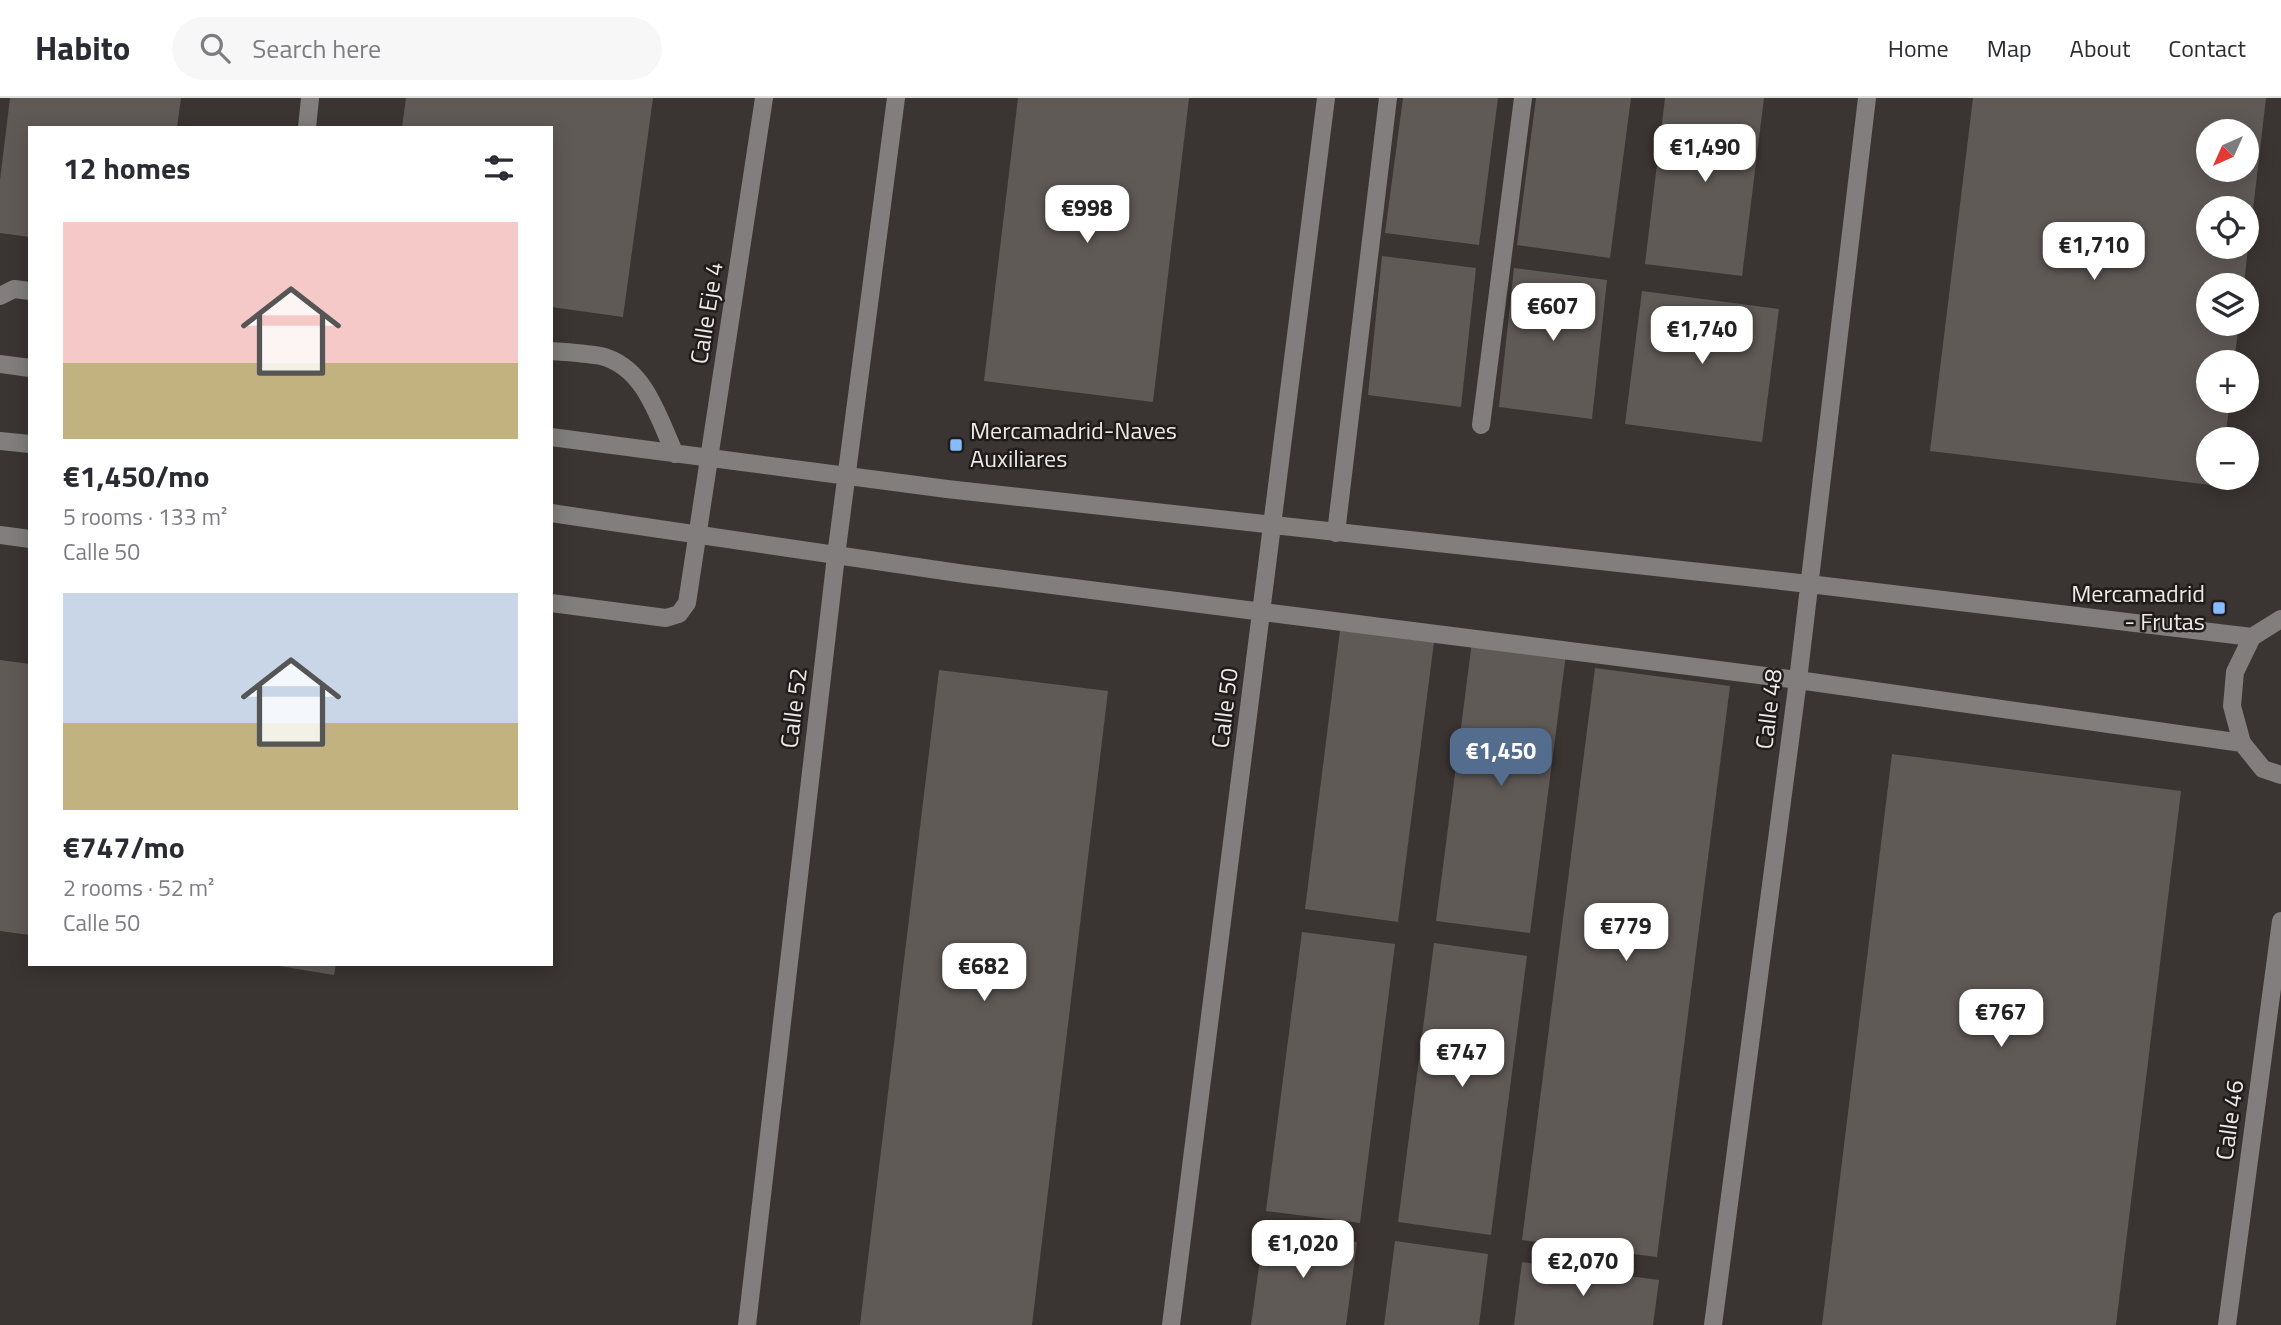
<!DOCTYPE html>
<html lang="en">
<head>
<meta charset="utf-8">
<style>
  body { margin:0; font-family:"Titillium Web",sans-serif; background:#f7f7f7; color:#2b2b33; height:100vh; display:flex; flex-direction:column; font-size:26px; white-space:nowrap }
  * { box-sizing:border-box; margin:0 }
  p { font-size:23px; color:#7c7c81 }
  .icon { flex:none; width:38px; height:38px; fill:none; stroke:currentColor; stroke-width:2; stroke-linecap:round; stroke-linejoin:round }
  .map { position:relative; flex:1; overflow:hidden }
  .sheet { position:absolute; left:28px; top:28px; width:525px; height:840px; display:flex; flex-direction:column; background:#fff; border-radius:0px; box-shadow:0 4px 18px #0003 }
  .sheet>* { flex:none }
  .needle { width:46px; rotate:225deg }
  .controls { position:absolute; left:2196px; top:21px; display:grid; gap:14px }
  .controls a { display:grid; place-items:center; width:63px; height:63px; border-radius:50%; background:#fff; box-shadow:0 4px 18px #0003; font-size:35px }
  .price { position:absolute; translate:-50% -60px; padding:0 16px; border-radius:14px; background:#fff; color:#222; font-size:23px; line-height:46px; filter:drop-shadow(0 2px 4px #0008) }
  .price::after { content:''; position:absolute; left:50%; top:42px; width:21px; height:16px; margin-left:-10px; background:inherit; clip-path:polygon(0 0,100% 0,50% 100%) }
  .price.current { background:#546c8d; color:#fff }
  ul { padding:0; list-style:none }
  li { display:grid; align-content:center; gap:14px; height:371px; padding:0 35px }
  li span { display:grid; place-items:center; height:217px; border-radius:0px; color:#555 }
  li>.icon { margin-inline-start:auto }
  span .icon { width:126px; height:126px; fill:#fffc; stroke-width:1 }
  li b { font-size:30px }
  h2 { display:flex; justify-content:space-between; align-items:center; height:84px; padding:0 35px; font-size:30px }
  header { display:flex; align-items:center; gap:42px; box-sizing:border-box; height:98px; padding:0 35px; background:#fff; border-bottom:2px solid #e1e1e2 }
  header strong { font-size:33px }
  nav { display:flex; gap:38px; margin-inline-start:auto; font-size:24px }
  .search { width:490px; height:63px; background:#f7f7f7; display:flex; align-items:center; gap:18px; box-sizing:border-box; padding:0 24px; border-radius:38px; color:#7c7c81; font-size:26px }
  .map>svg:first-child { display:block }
  .building { fill:#605a57; fill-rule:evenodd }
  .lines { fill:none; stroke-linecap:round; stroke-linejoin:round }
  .minor { stroke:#817e7d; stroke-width:18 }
  .poi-dot { fill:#87bbfc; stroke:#1f1c1b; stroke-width:2.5 }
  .labels { text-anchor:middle; stroke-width:5; stroke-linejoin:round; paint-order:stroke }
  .street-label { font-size:24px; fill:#ece9e7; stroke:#1f1c1b }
  .poi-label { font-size:24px; fill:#ece9e7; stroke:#1f1c1b; text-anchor:start }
</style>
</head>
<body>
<header>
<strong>Habito</strong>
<div class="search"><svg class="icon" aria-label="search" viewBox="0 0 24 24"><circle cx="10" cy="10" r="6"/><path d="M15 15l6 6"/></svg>Search here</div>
<nav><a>Home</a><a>Map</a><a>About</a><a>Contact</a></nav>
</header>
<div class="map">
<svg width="2281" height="1227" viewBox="0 0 2281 1227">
  <rect width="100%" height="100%" fill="#3a3432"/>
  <path class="building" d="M10 0H181L177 30H30V139L0 135V82Z
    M406 0H653L623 219 551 209V30H402Z
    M1018 0H1189L1153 304 984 283Z
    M1403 0H1498L1479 147 1385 135Z
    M1536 0H1631L1610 160 1517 147Z
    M1665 0H1764L1742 178 1645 166Z
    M1973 0H2266L2249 146 2247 110H2208V149H2248L2244 187H2208V226H2239L2234 264H2208V303H2230L2225 341H2208V380H2220L2219 388 1930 353ZM2208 33H2247V72H2208Z
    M1382 158 1476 170 1461 309 1368 297Z
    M1514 170 1607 182 1592 321 1499 309Z
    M1642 193 1779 211 1762 344 1625 326Z
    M1340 532 1434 544 1398 824 1305 811Z
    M1472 544 1566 556 1530 835 1436 823Z
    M0 562 30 566V837L0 833Z
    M1595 570 1730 588 1657 1159 1522 1142Z
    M939 572 1108 593 1032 1227H860Z
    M1892 656 2181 693 2116 1227H1822Z
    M1302 834 1395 846 1360 1125 1266 1113Z
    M1434 845 1527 858 1491 1137 1398 1124Z
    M267 866H336L334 877Z
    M1264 1132 1357 1144 1346 1227H1251Z
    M1395 1143 1488 1156 1479 1227H1384Z
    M1522 1164 1659 1182 1653 1227H1514Z"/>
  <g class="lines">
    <path class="minor" d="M307 30 310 0
      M0 198 14 191 30 193
      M551 253C567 254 585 255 601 258 645 269 658 319 675 356
      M0 266 30 270
      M1481 327 1523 0
      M551 339 947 391 1809 486 2252 539
      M0 343 30 346
      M551 415 965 476 1798 582 2242 645
      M1336 435 1388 0
      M0 437 30 441
      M551 505 666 520 679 516 687 505 764 0
      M2281 521 2252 539 2235 574 2232 608 2242 645 2263 671 2281 677
      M747 1227 836 458 896 0
      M1171 1227 1326 0
      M1713 1227 1798 582 1867 0
      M2227 1227 2281 823"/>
  </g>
  <g class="poi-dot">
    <rect x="949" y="340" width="14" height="14" rx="3.5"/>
    <rect x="2212" y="503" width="14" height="14" rx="3.5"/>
  </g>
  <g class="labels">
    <g class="street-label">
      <text transform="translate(707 215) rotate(-81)" y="8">Calle Eje 4</text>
      <text transform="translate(794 610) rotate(-83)" y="8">Calle 52</text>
      <text transform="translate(1225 610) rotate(-83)" y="8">Calle 50</text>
      <text transform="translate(1769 611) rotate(-83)" y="8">Calle 48</text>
      <text transform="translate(2230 1022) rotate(-82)" y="8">Calle 46</text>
    </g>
    <g class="poi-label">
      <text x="970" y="341">Mercamadrid-Naves<tspan x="970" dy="28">Auxiliares</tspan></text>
      <text x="2205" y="504" text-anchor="end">Mercamadrid<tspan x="2205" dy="28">- Frutas</tspan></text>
    </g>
  </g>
</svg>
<div class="controls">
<a><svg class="needle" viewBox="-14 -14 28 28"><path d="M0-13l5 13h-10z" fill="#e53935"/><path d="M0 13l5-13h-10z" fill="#7c7c81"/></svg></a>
<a><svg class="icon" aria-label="locate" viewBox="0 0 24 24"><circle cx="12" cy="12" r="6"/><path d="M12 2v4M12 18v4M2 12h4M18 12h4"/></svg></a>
<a><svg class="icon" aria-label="layers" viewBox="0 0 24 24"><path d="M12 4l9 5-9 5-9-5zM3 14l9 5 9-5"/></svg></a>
<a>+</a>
<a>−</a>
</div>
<b class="price" style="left:1705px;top:86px">€1,490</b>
<b class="price" style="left:1087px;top:147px">€998</b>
<b class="price" style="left:2094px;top:184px">€1,710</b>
<b class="price" style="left:1553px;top:245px">€607</b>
<b class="price" style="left:1702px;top:268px">€1,740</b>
<b class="price current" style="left:1501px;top:690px">€1,450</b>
<b class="price" style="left:1626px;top:865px">€779</b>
<b class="price" style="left:984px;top:905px">€682</b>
<b class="price" style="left:2001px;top:951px">€767</b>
<b class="price" style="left:1462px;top:991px">€747</b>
<b class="price" style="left:1303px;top:1182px">€1,020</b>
<b class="price" style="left:1583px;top:1200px">€2,070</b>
<section class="sheet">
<h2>12 homes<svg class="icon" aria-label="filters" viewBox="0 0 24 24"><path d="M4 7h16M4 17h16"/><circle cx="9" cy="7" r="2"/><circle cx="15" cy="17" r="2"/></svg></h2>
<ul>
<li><span style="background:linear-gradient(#f6c9c9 65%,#c2b280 0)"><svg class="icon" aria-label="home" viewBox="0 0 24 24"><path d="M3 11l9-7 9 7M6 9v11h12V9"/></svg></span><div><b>€1,450/mo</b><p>5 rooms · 133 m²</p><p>Calle 50</p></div></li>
<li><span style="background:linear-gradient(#c9d6e8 60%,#c2b280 0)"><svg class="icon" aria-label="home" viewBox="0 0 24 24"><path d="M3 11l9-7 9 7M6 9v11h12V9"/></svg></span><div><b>€747/mo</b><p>2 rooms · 52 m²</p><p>Calle 50</p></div></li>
</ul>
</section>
</div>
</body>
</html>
